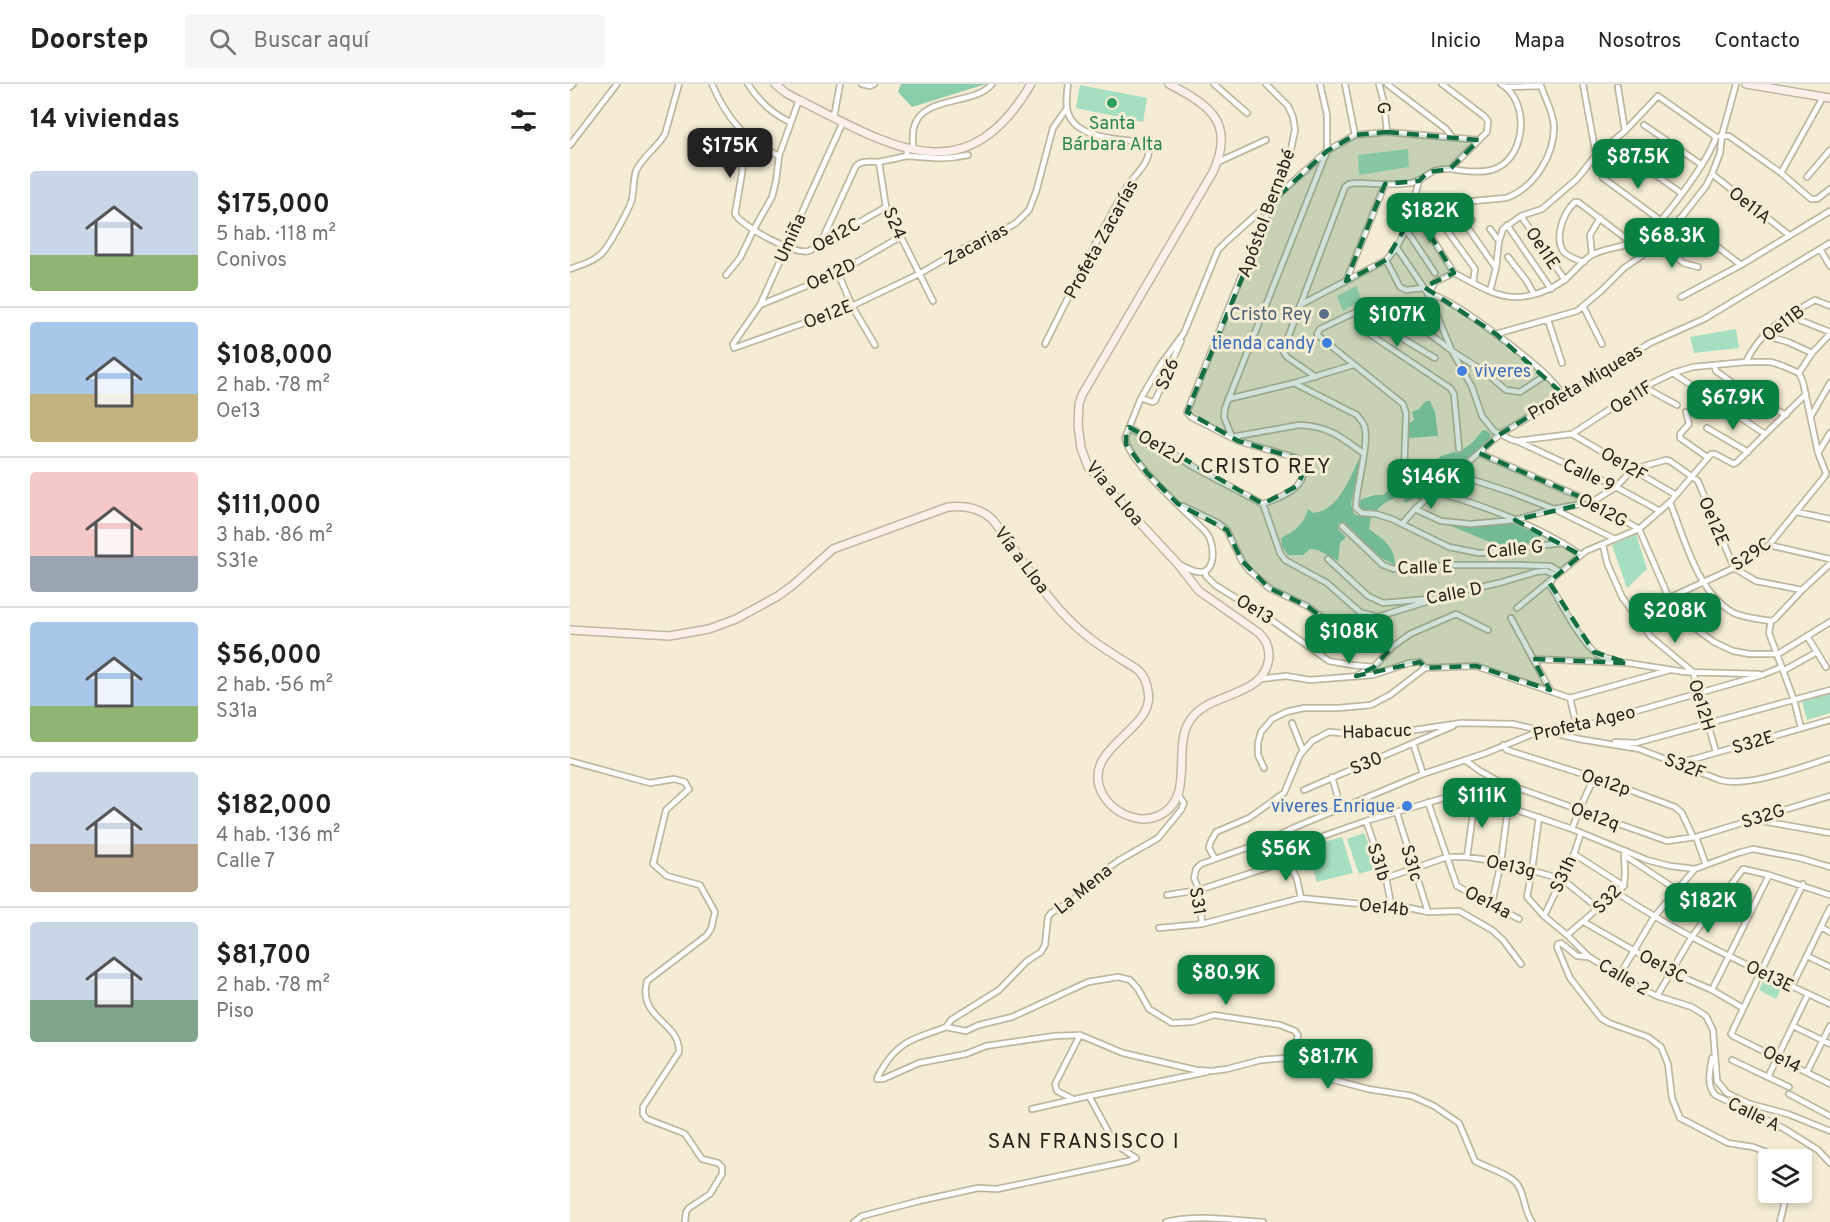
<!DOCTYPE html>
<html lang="es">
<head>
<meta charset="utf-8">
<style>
  body { margin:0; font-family:Overpass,sans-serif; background:#f6f6f6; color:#222; height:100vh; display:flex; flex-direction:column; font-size:22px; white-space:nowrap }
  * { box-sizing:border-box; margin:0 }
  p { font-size:20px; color:#767676 }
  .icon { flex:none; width:33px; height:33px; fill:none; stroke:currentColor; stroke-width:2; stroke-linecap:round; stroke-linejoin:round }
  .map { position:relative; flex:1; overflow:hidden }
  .sheet { display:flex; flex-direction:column; background:#fff; width:570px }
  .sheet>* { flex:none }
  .fabs { position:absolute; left:1188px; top:1065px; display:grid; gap:12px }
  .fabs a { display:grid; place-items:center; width:54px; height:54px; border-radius:6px; background:#fff; box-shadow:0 3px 9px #0003; font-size:30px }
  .price { position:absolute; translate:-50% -51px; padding:0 14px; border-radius:12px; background:#0b8043; color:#fff; font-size:20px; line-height:39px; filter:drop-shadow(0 2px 3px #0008) }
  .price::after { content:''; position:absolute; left:50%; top:36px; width:18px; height:14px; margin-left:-9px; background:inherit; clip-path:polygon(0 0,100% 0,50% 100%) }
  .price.on { background:#222; color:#fff }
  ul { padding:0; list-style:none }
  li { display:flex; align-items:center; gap:18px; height:150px; padding:0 30px }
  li+li { border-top:2px solid #e0e0e0 }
  li span { display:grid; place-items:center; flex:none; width:168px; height:120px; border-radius:6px; color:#555 }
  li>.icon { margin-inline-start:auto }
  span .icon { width:72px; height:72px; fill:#fffc; stroke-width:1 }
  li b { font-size:26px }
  h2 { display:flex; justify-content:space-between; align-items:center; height:72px; padding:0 30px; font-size:26px }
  header { display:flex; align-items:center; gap:36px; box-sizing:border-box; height:84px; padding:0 30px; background:#fff; border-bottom:2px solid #e0e0e0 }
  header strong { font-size:28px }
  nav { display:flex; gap:33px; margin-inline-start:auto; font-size:21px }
  .search { width:420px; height:54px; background:#f6f6f6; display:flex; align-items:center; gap:15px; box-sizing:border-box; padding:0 21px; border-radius:6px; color:#767676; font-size:22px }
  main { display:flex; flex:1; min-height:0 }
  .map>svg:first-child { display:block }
  .green { fill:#a5dec0 }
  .forest { fill:#89cdaa }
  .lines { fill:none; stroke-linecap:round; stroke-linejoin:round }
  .street-casing { stroke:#bfb8a0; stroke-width:8 }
  .secondary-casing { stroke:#bfb8a0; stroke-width:10 }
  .street { stroke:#fff; stroke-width:4.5 }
  .secondary { stroke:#feefea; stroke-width:7 }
  .marked { fill:#126d40; fill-opacity:0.2; stroke:#126d40; stroke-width:4.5; stroke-dasharray:12 8; stroke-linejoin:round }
  .leisure-dot { fill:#2e9e5b; stroke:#f4ecd3; stroke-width:2 }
  .service-dot { fill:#5c6f8a; stroke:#f4ecd3; stroke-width:2 }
  .shop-dot { fill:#3f7fe0; stroke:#f4ecd3; stroke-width:2 }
  .labels { text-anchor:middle; stroke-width:6; stroke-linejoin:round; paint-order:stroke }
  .street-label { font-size:18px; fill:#242219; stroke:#f4ecd3 }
  .leisure-label { font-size:18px; fill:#27864d; stroke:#f4ecd3 }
  .service-label { font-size:18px; fill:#4e5e75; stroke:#f4ecd3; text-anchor:end }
  .shop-label { font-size:18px; fill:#366cbe; stroke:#f4ecd3; text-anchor:end }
  .quarter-label { font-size:21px; letter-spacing:1.5px; fill:#242219; stroke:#f4ecd3 }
</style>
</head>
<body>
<header>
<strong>Doorstep</strong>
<div class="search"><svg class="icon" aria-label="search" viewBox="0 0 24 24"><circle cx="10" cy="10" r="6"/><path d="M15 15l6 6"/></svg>Buscar aquí</div>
<nav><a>Inicio</a><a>Mapa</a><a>Nosotros</a><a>Contacto</a></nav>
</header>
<main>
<section class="sheet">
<h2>14 viviendas<svg class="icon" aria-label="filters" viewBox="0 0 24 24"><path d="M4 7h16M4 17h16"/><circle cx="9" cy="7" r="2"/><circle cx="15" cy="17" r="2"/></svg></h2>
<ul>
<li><span style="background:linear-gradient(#c9d6e8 70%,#8fb573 0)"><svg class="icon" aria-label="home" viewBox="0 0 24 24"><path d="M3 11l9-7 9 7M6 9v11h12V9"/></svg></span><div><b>$175,000</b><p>5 hab. · 118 m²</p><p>Conivos</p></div></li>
<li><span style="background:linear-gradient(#a9c7e8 60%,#c2b280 0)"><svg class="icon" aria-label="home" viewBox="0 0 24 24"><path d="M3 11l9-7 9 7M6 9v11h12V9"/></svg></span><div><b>$108,000</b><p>2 hab. · 78 m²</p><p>Oe13</p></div></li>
<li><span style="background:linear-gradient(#f6c9c9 70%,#9aa5b1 0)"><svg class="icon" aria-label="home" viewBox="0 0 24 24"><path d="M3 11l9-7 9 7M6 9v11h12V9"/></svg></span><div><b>$111,000</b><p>3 hab. · 86 m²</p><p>S31e</p></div></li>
<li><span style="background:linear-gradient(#a9c7e8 70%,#8fb573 0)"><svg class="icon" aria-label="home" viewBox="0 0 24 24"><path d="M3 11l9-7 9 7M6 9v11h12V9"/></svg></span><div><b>$56,000</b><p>2 hab. · 56 m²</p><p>S31a</p></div></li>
<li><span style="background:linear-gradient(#c9d6e8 60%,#b9a48a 0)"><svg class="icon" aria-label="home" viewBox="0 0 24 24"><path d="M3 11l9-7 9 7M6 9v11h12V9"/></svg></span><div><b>$182,000</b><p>4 hab. · 136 m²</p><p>Calle 7</p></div></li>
<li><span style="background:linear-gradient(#c9d6e8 65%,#7fa58c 0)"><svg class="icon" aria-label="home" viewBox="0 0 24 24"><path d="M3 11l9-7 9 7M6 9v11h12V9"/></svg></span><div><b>$81,700</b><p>2 hab. · 78 m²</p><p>Piso</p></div></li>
</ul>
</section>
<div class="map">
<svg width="1260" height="1138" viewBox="0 0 1260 1138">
  <rect width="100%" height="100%" fill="#f4ecd3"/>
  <path class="green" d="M510 1 577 14 573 38 506 24Z
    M838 65 839 83 789 91 788 71Z
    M786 202 792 216 773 227 767 212Z
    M1166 245 1169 264 1124 269 1120 253Z
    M1066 450 1077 485 1057 504 1042 461Z
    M1260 609V629L1237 636 1232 618Z
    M794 749 808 784 789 790 777 755Z
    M772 753 783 789 747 798 736 763Z
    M1194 896 1211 904 1206 915 1189 906Z"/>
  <path class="forest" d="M331 0H416L342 23 328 8Z
    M856 317H860L865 328 868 352 839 354V339L844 336 842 328 849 325Z
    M913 346 917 347 921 351 916 360 893 380 885 384 874 394H870L867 400 849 416 845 414 835 419 833 411C823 415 813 418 806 427L800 425 792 427 789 424V418L792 415 805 411H813L821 404 834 401 847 390H852L871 372 884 368 888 369 903 358Z
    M791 371 781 420 784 430 792 433H801L799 445C813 455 825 462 825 481L808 472 774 438 768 439V445L776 453 770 459 768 477 748 466 740 465 733 471H718L712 463 711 454C725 447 734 440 738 425L743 429C748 428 754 427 757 424 774 414 782 388 791 371Z
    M943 439 970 451 969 458 934 462 922 459 879 441 902 443Z"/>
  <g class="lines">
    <defs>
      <path id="street" d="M142 0C157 35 174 55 209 72
        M178 0C188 16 203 30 220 38
        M292 0 300 2 304 0
        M644 0 677 29
        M775 0 785 51
        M809 0 814 19 817 48
        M817 0 876 45 882 53
        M1013 0 1026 71
        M0 3 3 0
        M937 3 971 2
        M1048 3 1055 47
        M264 33 270 0
        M273 38 190 221 163 260 164 264 282 222 349 190 399 161 430 148 446 139 459 126 466 108 483 44 497 24
        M1074 41 1132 81
        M175 52 172 89 165 130C173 143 224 171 239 167L316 123
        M1150 52H1159L1211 89 1241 115H1247L1260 105
        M0 61 47 0
        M337 66V72C359 74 376 76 398 71
        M343 66C343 59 342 50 344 43 352 11 404 22 422 0
        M1051 66 1111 109
        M309 78 337 72
        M648 78 696 56
        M880 85C894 87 914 90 927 84 957 70 959 16 931 0
        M1211 89 1253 13
        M1142 90 1219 151
        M1237 93 1260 66
        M1033 94 1090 136
        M951 132 995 196
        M1110 134 1171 181
        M871 138 905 185 903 199
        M853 140 884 189
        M937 141 981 205
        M838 143 853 140 902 136
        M835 144 860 121 936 114C964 104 984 72 984 43 984 30 975 14 971 2
        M835 144 865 189
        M898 144 926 184
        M920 145 929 157
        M1092 158 1113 179 1128 183
        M250 160 286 82C292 76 301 78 309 78L316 123 363 217
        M827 164 858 210 882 267 902 303 912 332 924 347 940 355 946 357 1002 350 1074 303 1103 289 1123 283 1176 278H1201L1213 282 1229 289 1233 298 1248 369 1256 389 1255 392 1199 461 1164 484 1086 520
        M1250 165 1260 182
        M1022 171 1020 151 1030 134
        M938 173 956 196 964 210
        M816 176 830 203 836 206 853 204
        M1014 178C1007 176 998 173 993 167 984 152 994 128 1005 118H1008L1062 159
        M0 185C11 181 25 177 33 168 40 160 60 124 62 115 64 106 63 96 66 87 72 73 87 64 95 50L109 0
        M268 189 282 222 305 261
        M156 191 170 174 184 145 202 113 206 97 209 72 229 16
        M776 197 815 100
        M920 207 926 184 929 157 933 145 951 132 972 125 1007 95 1026 71 1055 47 1088 12 1146 53
        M858 210 865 198 884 189C902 198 922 212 943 213 960 214 981 206 994 196 1004 189 1011 177 1022 171 1037 163 1055 164 1070 155 1091 143 1138 77 1146 53
        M858 210C879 211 954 271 972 287 980 294 987 303 994 311
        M1111 213 1171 181 1260 127
        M190 221 268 189 330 153
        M730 221 816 176C837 156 841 124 849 97
        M1013 222 1032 260
        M811 225C802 230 797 238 798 249L880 304 884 310 889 365
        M1217 231 1260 248
        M800 235 865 274
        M978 236 992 279
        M926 250 1007 227 1031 207 1054 184 1092 158 1136 102 1142 90 1150 69 1152 51 1166 0
        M1193 251 1218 258 1242 269
        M475 260C501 208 526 155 556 104 564 91 579 81 579 65 572 57 564 57 554 56 533 54 500 49 497 24 496 16 497 7 498 0
        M1176 278C1190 247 1216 232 1245 216L1260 222
        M1144 281 1146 287 1184 314 1216 331
        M1103 289 1195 350
        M1229 289 1242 269 1260 250
        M746 293 717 273 713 267 775 103 779 100 786 99C804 99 822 102 840 99 858 96 856 84 880 85L917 48 918 37 914 32 872 0
        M724 299 787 331C787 332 793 338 793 339 802 354 785 405 786 424L792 429 806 430 822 435 832 440 845 425 929 351 1080 259 1134 235 1260 159
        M1074 303 1107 321
        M571 314 582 318 585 317 611 257
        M658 315 724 299 783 281
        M1116 328 1119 340 1110 350V354L1137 373
        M1241 332 1260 299
        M1172 334 1184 314
        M559 343 625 384 693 420C712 413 747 400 727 374L668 357 621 333 617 328 681 168 704 116 720 70 725 46 723 33 718 22 696 0
        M1137 344 1178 368
        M1002 350 1106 411
        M662 353 654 333 655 324 757 67V31L750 0
        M662 353 729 341C758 342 772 353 794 370
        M947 357 1046 403 1090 427
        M909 369 1022 418 1069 445 1099 514 1121 541 1144 558 1163 567 1180 570H1208
        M1248 369 1260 349
        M834 390 836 329 833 320 750 253 747 250 750 245 794 224H814L831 228 882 267 915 288 936 306 950 308 976 291
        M885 390 940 408 984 425 1045 455
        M866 408C915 422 968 441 1011 471
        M1100 418C1114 454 1128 510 1164 529 1175 534 1189 535 1201 537
        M693 420 710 469 715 476 757 499 790 528 807 533 859 517
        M613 422 648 439 657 446 672 477 679 486 699 504 737 522 772 549 793 557 822 563
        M845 425 871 437 901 440 945 436 984 425 1022 418 1046 403 1063 385 1096 376 1100 377 1128 397 1164 484 1186 497 1232 506
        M1227 428 1260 435
        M832 440 879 463 909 469 929 468 942 465 993 459
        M772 442 813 481 824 485 883 481H945L980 482 990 488
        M1033 461 1037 479 1052 513 1081 553 1123 588 1146 668
        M1199 461 1260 475
        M758 475 798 512 813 519 870 514 888 508 929 499 966 488 976 487 986 491
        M609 480C616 484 624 489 632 488 645 486 644 465 640 455 639 451 635 447 632 444 613 425 559 378 555 354L571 314 591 280 614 249 648 166 657 157 757 67 785 51 817 48 909 56
        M635 487 636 492 645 501 700 535 759 577 782 581 804 583
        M981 497 980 501C991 519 1011 558 1026 569 1031 573 1037 574 1044 576
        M947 524 1016 467 1069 445 1100 418 1141 370H1145L1164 380 1167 378 1236 310
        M941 534 980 606
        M1201 537 1199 549 1224 616 1231 644
        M1201 537 1205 535 1232 506 1260 480
        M1237 552 1256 583
        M1208 570 1260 538
        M963 575 1058 579 1115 588 1189 590
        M1213 587 1247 568
        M788 591 804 583 822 563 840 550 886 530 918 546
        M690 595 716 592 740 596 803 591 839 579 850 578 855 584
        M1000 614 1007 644
        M722 639 733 667
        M1045 658 1066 659 1260 606
        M843 659 853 690
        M933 661 937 666 1038 698 1105 723 1112 729 1123 753
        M895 676 910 687 928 697 1097 757 1126 753 1260 712
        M0 677 80 699 104 695 115 698 119 705 96 726 83 780 97 792 130 801 145 828 141 845 136 852 77 897C67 935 110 937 109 968L73 1023V1030L77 1035 111 1048 115 1050 132 1075 148 1079 152 1083V1090L140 1110 119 1124 116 1128 115 1138
        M1107 679 1124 675 1260 636
        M694 684 688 671V659L691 648 702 635 716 628 734 624H768L801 621 820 611 855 584 906 582 1000 614 1100 586
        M762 693 771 724
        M734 706 883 642
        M858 718 887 802 949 835
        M827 729 858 828
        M969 733 962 786 957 813 974 832 997 851 1019 873 1072 905 1087 912 1122 923 1136 932 1143 946 1147 997 1157 1009 1180 1020 1218 1030 1260 1047
        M1186 736 1260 749
        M796 737 816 794 821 820
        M1002 745 1009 726 1024 694
        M1126 753 1136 781
        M1004 770 1054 802
        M1054 771 1107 806
        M897 773 905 715
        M645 775 639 764 640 759 646 748 679 734 714 709 730 671 742 657 759 648 783 650 831 648 891 639 943 640 1009 655 1069 665 1150 696C1177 704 1232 683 1260 674
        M718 777 727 795 731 814
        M816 794 877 773H897L931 778 992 795 1029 825
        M1233 800 1161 950 1163 952 1260 1000
        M1047 809C1114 853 1187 886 1260 920
        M597 811 629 806 718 777 727 766 739 757 796 737 884 711 938 723 1002 745 1077 776 1100 782 1125 785 1168 769 1183 765 1230 774 1260 783
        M922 819 931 778 938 723
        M974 832 1004 770 1011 749
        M1014 838 1101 888 1142 906 1173 924
        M632 840 629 806 624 794 626 785 631 780 696 757 723 744 853 690 916 669 970 647 1007 644 1192 591 1212 583
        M1251 843 1260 848
        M589 844 632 840 731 814 791 820H821L858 828 889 827 922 846 933 856 951 880
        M997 851 1054 802 1055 788 1054 771 1056 767
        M1237 872 1260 883
        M1019 873 1007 872 991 859 988 860 987 863 1000 894 1031 934 1039 939 1078 953 1091 963 1098 980 1102 1014 1110 1034 1158 1059 1183 1063 1196 1068 1204 1076
        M1049 892 1084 833 1125 785
        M1222 902 1260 824
        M1142 906 1199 791
        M1087 912 1121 854 1173 785 1199 791 1260 811
        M1223 942 1260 960
        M376 943 396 947 409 941 442 933 518 898 548 893 560 896 568 905 579 925 602 939 622 938 644 931 710 941 725 947 728 951 726 959 716 974
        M510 951 553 969 626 986 642 987 657 985 691 976 716 974 764 996 798 1005 842 1012 864 1022 889 1039 905 1077C917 1084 944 1091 949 1103 955 1114 954 1126 962 1138
        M1142 974C1140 987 1136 1000 1145 1011L1213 1044 1248 1066 1260 1079
        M1162 976 1219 1003
        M1237 988 1260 942
        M1198 993 1238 910
        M1219 1010 1260 1032
        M519 1012 637 988
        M503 1015 487 1007 485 1000 510 951 484 952 416 962 396 970 349 979 313 995H307C309 989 311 987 314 982 331 955 348 954 376 943L381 936 429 906 457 877 471 868 475 861 478 833 481 829 503 816 523 795 548 777 588 754 611 726 614 719 609 712
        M462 1025 519 1012 545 1060 566 1074
        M284 1138 292 1132 349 1117 408 1104 427 1105 559 1077 566 1074
        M596 1138C627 1130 662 1136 693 1138
        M1210 1138 1217 1108"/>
      <path id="secondary" d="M205 0 216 9 229 16C319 61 395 113 461 0
        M1176 0 1260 14
        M0 546 99 552 139 545 166 535 208 512 223 501 263 465 378 423C394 421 410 424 422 435 453 474 477 520 516 551 528 561 541 569 554 577 558 580 565 583 569 587 574 592 577 600 578 607 587 647 507 664 533 711 541 724 552 731 566 734 573 736 580 735 588 732 626 715 602 666 619 638 637 606 695 616 699 573 699 562 696 556 689 549L629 507 607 479 518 383 511 364 508 341 509 320 512 311 643 88C666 38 639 21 599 0"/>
    </defs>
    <use href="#street" class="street-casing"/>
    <use href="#secondary" class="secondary-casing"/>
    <use href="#street" class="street"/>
    <use href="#secondary" class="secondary"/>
  </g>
  <path class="marked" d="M817 48 909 56 880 85 858 88 849 97 815 100 776 197 816 176 835 144 853 140 884 189 854 203 926 250 994 311 929 351 909 369 1022 418 945 436 1011 471 979 498 1024 568 1058 579 963 575 980 606 906 582 855 584 850 578 786 592 804 583 822 563 772 549 737 522 699 504 672 477 657 446 608 420 577 389 556 360V350L559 343 693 420 727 402 733 390 729 375 668 357 617 328 704 116 757 67 785 51Z"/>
  <circle class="leisure-dot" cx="542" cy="19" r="6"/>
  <circle class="service-dot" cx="754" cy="230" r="6"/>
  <g class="shop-dot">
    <circle cx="757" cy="259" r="6"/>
    <circle cx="892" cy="287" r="6"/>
    <circle cx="837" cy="722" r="6"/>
  </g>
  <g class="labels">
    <g class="street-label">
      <text transform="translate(814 24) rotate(81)" y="6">G</text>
      <text transform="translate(1180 121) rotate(38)" y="6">Oe11A</text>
      <text transform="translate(696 129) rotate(-70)" y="6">Apóstol Bernabé</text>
      <text transform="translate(325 139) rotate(67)" y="6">S24</text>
      <text transform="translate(266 151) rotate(-29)" y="6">Oe12C</text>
      <text transform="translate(220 154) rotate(-66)" y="6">Umiña</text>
      <text transform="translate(531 155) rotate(-61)" y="6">Profeta Zacarías</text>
      <text transform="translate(406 160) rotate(-28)" y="6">Zacarias</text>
      <text transform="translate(973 164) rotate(56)" y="6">Oe11E</text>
      <text transform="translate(261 190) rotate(-25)" y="6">Oe12D</text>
      <text transform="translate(258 230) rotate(-21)" y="6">Oe12E</text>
      <text transform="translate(1213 239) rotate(-37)" y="6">Oe11B</text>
      <text transform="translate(597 290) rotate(-67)" y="6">S26</text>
      <text transform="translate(1015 298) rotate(-31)" y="6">Profeta Miqueas</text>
      <text transform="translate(1061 313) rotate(-32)" y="6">Oe11F</text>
      <text transform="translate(591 363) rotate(31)" y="6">Oe12J</text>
      <text transform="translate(1054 380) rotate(30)" y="6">Oe12F</text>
      <text transform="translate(1019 391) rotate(25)" y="6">Calle 9</text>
      <text transform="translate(545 409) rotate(50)" y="6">Via a Lloa</text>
      <text transform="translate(1033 426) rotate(28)" y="6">Oe12G</text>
      <text transform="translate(1144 437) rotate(67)" y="6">Oe12E</text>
      <text transform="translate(945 465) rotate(-6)" y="6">Calle G</text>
      <text transform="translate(1181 470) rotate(-35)" y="6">S29C</text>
      <text transform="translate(452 476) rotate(53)" y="6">Vía a Lloa</text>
      <text transform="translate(855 483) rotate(-2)" y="6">Calle E</text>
      <text transform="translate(884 509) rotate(-11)" y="6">Calle D</text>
      <text transform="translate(685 525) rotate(32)" y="6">Oe13</text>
      <text transform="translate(1132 621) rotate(73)" y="6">Oe12H</text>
      <text transform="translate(1014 639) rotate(-13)" y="6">Profeta Ageo</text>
      <text transform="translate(807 647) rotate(-2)" y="6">Habacuc</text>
      <text transform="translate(1183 658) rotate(-16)" y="6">S32E</text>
      <text transform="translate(796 679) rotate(-23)" y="6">S30</text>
      <text transform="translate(1115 682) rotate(21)" y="6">S32F</text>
      <text transform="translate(1036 698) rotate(18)" y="6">Oe12p</text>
      <text transform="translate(1025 732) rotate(20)" y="6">Oe12q</text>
      <text transform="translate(1193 732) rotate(-17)" y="6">S32G</text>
      <text transform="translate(809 778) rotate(72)" y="6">S31b</text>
      <text transform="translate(842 779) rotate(73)" y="6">S31c</text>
      <text transform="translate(941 782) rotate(13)" y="6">Oe13g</text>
      <text transform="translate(993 790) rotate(-65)" y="6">S31h</text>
      <text transform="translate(513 805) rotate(-39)" y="6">La Mena</text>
      <text transform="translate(1037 815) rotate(-46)" y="6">S32</text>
      <text transform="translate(628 817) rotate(81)" y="6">S31</text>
      <text transform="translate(918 818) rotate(28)" y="6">Oe14a</text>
      <text transform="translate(814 823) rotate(6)" y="6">Oe14b</text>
      <text transform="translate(1093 882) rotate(28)" y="6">Oe13C</text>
      <text transform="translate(1200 892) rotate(26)" y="6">Oe13E</text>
      <text transform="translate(1054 893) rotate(30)" y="6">Calle 2</text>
      <text transform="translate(1212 975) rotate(26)" y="6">Oe14</text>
      <text transform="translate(1184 1030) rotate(26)" y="6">Calle A</text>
    </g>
    <g class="leisure-label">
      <text x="542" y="45">Santa<tspan x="542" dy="21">Bárbara Alta</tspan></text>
    </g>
    <g class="service-label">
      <text x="742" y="236">Cristo Rey</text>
    </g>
    <g class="shop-label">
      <text x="745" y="265">tienda candy</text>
      <text x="904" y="293" text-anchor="start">viveres</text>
      <text x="825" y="728">viveres Enrique</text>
    </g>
    <g class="quarter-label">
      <text x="696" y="389">CRISTO REY</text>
      <text x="514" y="1064">SAN FRANSISCO I</text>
    </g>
  </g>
</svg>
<div class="fabs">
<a><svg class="icon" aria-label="layers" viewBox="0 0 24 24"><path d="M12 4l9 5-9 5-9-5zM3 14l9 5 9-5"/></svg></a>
</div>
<b class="price on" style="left:160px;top:95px">$175K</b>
<b class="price" style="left:1068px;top:106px">$87.5K</b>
<b class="price" style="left:860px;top:160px">$182K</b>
<b class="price" style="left:1102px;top:185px">$68.3K</b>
<b class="price" style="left:827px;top:264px">$107K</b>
<b class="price" style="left:1163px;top:347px">$67.9K</b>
<b class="price" style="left:861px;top:426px">$146K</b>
<b class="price" style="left:1105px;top:560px">$208K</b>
<b class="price" style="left:779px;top:581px">$108K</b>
<b class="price" style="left:912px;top:745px">$111K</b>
<b class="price" style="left:716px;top:798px">$56K</b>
<b class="price" style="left:1138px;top:850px">$182K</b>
<b class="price" style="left:656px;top:922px">$80.9K</b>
<b class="price" style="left:758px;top:1006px">$81.7K</b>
</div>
</main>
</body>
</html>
